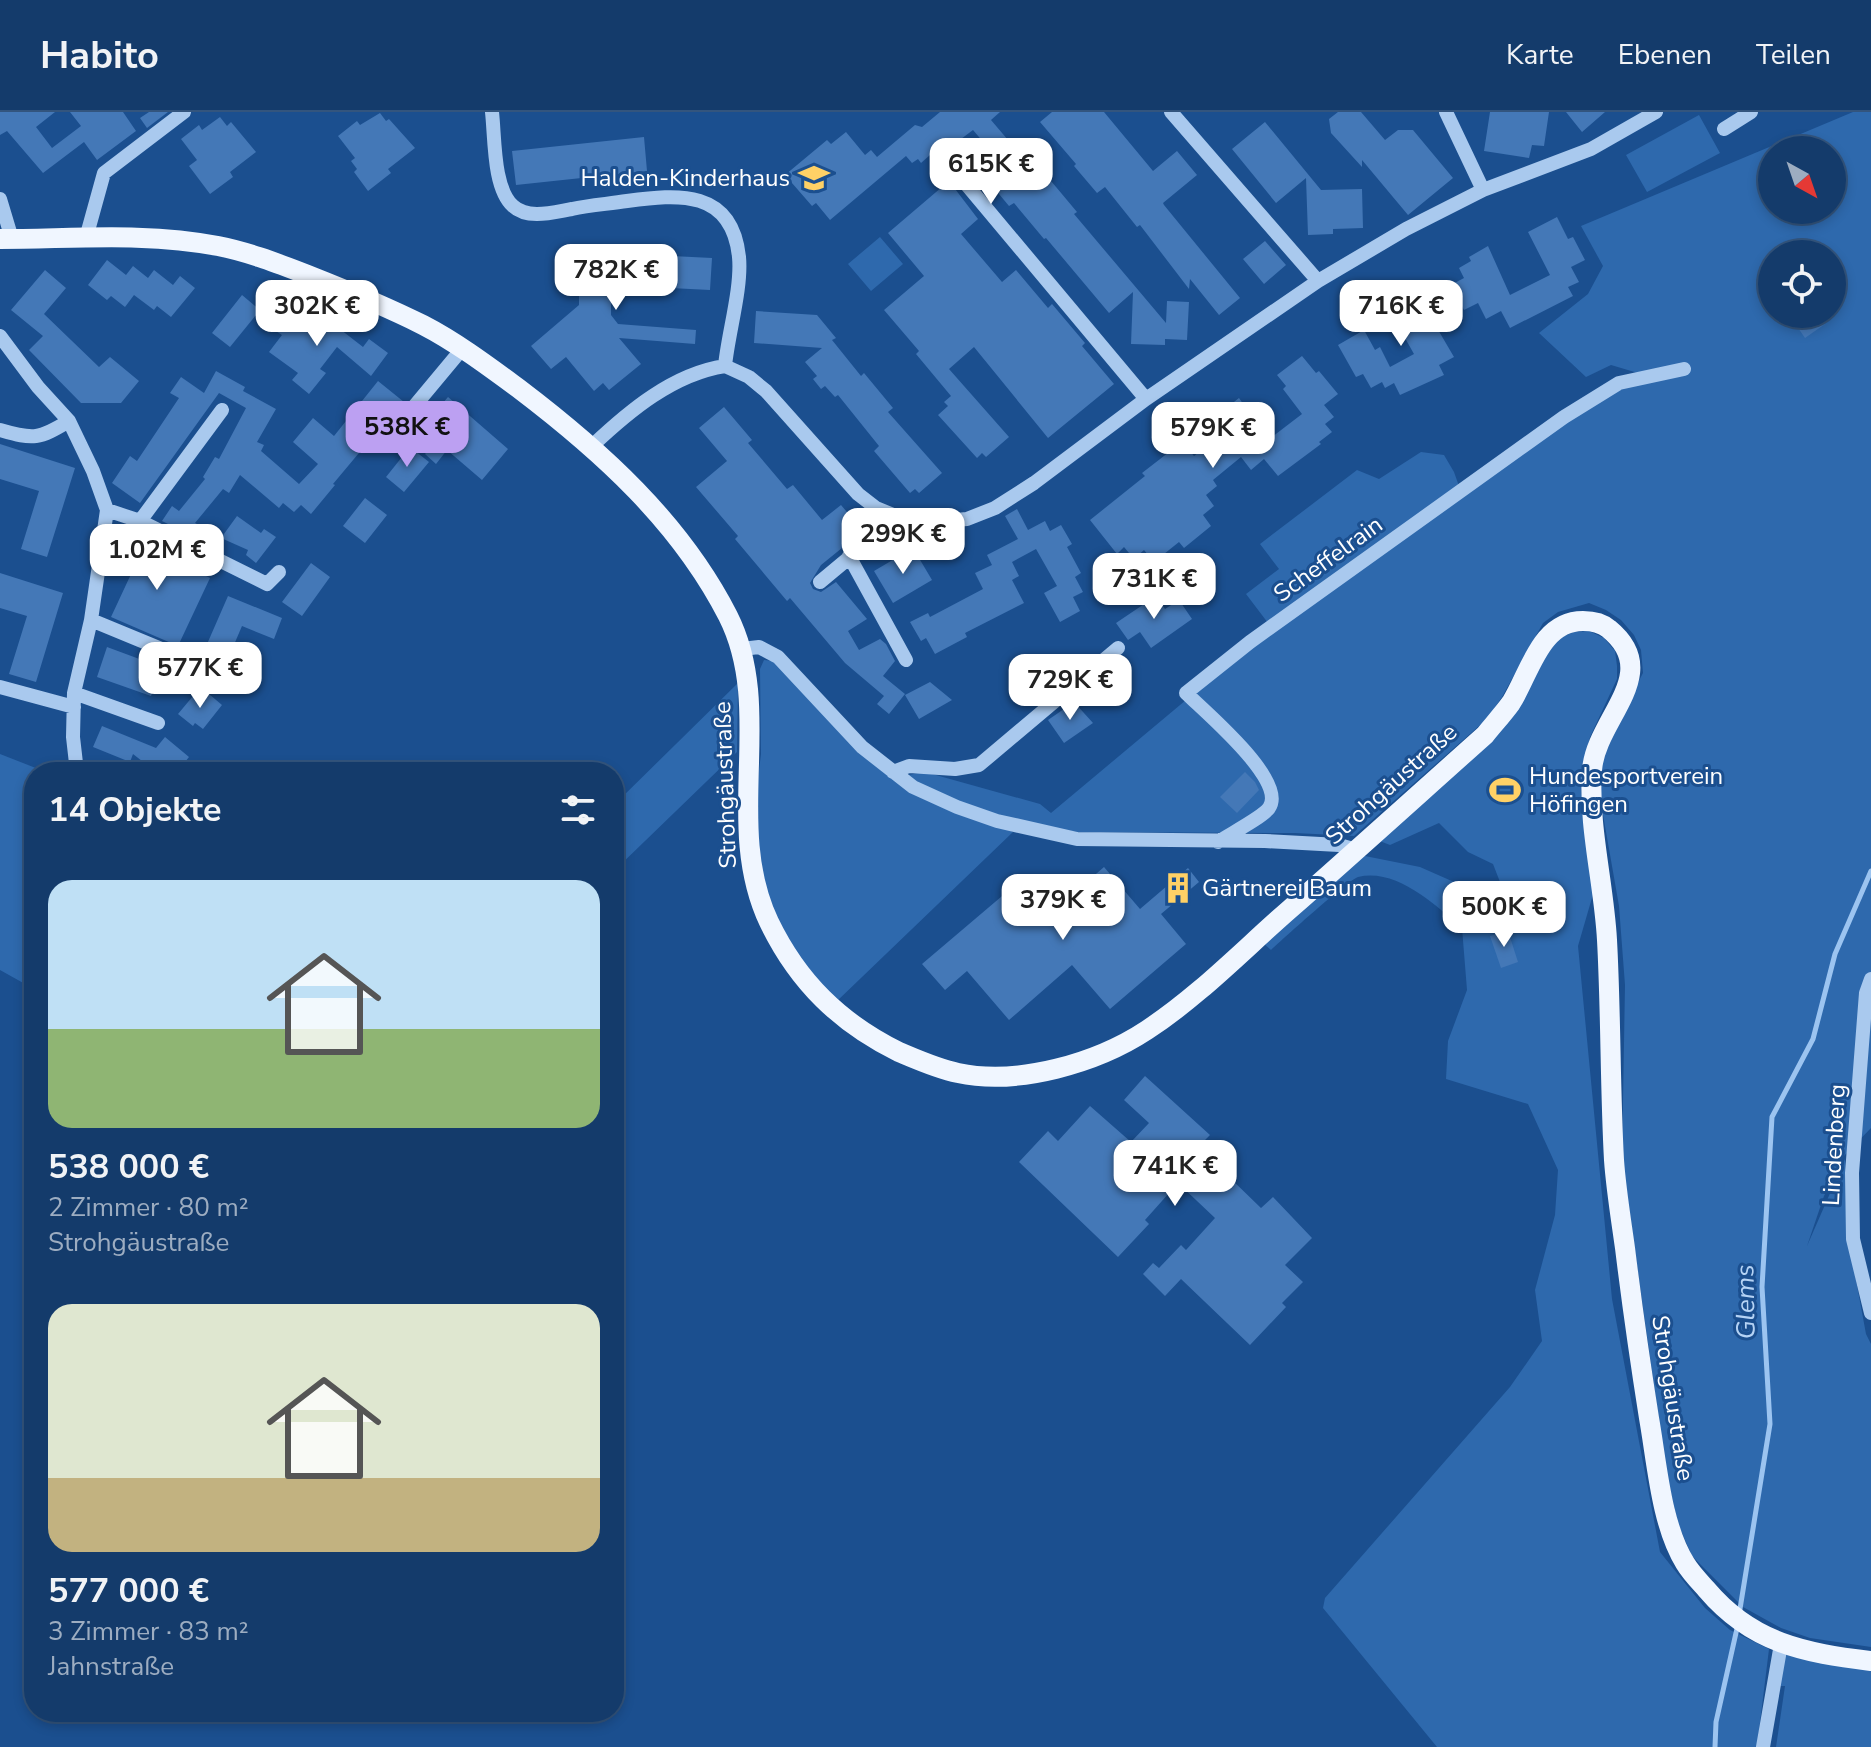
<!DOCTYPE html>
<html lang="de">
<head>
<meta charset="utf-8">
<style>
  body { margin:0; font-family:"Nunito Sans",sans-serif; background:#1d4271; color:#f1f3f6; height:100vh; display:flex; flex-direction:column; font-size:30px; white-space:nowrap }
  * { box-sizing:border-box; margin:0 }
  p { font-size:26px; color:#9dadc1 }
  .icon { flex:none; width:44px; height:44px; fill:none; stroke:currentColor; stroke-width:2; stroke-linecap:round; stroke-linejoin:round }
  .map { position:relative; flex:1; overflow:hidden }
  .panel { position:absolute; left:24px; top:650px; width:600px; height:960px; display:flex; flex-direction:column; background:#143b6b; border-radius:32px; box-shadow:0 4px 12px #0003,0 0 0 2px #33557e }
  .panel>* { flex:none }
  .needle { width:52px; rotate:140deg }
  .buttons { position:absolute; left:1758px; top:24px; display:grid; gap:16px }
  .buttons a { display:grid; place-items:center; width:88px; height:88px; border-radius:50%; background:#143b6b; box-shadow:0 4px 12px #0003,0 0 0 2px #33557e; font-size:40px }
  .price { position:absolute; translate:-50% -68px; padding:0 18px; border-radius:16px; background:#fff; color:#222; font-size:26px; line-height:52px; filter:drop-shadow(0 2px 4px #0008) }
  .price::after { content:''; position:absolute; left:50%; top:48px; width:24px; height:18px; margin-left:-12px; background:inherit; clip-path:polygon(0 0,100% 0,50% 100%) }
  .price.current { background:#bca0f2; color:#111 }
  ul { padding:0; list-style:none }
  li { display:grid; align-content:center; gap:16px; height:424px; padding:0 24px }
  li span { display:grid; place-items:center; height:248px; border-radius:24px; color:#555 }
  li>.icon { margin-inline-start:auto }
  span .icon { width:144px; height:144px; fill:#fffc; stroke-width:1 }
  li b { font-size:34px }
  h2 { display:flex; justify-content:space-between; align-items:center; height:96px; padding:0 24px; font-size:34px }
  header { display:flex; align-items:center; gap:48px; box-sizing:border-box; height:112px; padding:0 40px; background:#143b6b; border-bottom:2px solid #33557e }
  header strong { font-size:38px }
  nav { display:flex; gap:44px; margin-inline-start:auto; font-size:28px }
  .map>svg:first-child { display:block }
  .green { fill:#2e69ad; fill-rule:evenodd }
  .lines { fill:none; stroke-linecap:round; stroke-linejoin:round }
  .stream { stroke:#9cc4f0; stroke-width:5 }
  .building { fill:#4478b7 }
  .minor { stroke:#a9c9ee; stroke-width:14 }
  .major { stroke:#f0f6ff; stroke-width:20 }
  .labels { text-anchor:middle; stroke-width:6; stroke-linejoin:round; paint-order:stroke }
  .poi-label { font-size:24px; fill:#fff; stroke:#1b4f8f; text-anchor:start }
  .street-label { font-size:24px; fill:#fff; stroke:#1b4f8f }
  .water-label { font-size:26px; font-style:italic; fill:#b5d3f5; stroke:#1b4f8f }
</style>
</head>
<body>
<header>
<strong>Habito</strong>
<nav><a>Karte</a><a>Ebenen</a><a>Teilen</a></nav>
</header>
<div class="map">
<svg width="1871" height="1635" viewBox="0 0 1871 1635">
  <rect width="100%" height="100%" fill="#1b4f8f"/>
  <path class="green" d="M1853 0H1871V1016L1843 1045 1824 1084 1807 1134 1845 1047 1849 1130 1866 1222 1871 1232V1535L1810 1526 1781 1516 1743 1495 1692 1444 1678 1412 1666 1359 1622 1047 1625 873 1619 794 1598 674 1601 642 1643 561 1641 538 1634 523 1621 508 1606 498 1589 491 1558 500 1543 511 1502 585 1487 607 1354 724 1295 721 1077 720 1039 714 961 693 911 668 908 663 925 660 1040 692 1051 701 1186 588 1268 511 1246 482 1279 457 1260 432 1357 358 1379 367 1421 340 1444 343 1454 360 1460 377 1564 305 1648 264 1611 253 1586 265 1539 221 1588 182 1603 154 1581 114ZM1772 38H1832V98H1772ZM1772 142H1832V202H1772Z
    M1699 3 1720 41 1647 80 1626 43Z
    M880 125 903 152 871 179 848 152Z
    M1589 519 1604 526 1615 539 1617 554V567L1590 625 1584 654 1581 678 1596 772 1578 834 1612 1187 1660 1440 1705 1496 1730 1518 1769 1537 1757 1635H1437L1323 1496 1325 1486 1510 1275 1542 1229 1535 1178 1555 1103 1558 1058 1528 992 1446 967 1448 929 1467 878 1462 816C1435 793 1397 756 1358 765 1348 768 1284 826 1271 838L1263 831 1360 743 1420 755 1488 785 1500 770 1493 752 1468 740 1439 711 1390 733 1377 728 1559 526 1574 520Z
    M764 548 774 549 870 649 1013 720 836 890 790 833 769 787 758 751 754 699 761 642 760 557Z
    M738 571 737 640 614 759V693Z
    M0 642 46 660H34V877L0 858Z
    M1781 1532 1871 1549V1635H1776L1785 1574H1772Z"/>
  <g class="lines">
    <path class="stream" d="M1739 1503 1770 1312 1762 1175 1772 1005 1813 927 1835 842 1871 759
      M1715 1635 1716 1610 1738 1512"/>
  </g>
  <path class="building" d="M0 0H55L36 15 52 36 81 14 70 0H123L136 19 97 48 84 30 43 61 7 19 0 23Z
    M149 0H168L147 16 140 6Z
    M940 0H1000L991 8 1041 67 1046 63 1077 100 1074 102 1166 211 1167 189 1189 190 1187 228 1165 227V233L1131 232 1133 180 1109 201 1046 126 1044 127 1014 91 1009 94 974 52 990 38 973 18 949 36 946 33 939 35 921 51 918 47 912 51 906 44 830 108 816 91 812 94 785 63 827 28 831 32 846 20 865 43 871 38 877 45 915 13 922 15Z
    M1052 0H1104L1153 59 1177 39 1197 63 1163 91 1164 93 1240 186 1219 203 1190 167 1189 177 1140 113 1137 115 1105 75 1097 81 1074 54 1076 52 1040 10Z
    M1338 0H1361L1385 28 1398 18H1413L1453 66 1408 103 1362 48V55L1331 21 1329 7Z
    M1490 0H1549L1544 34 1532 33 1529 46 1484 39Z
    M1566 0H1605L1582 20Z
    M380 1 386 9 389 7 415 36 388 57 391 61 368 79 354 60 357 57 351 49 355 46 338 24 357 9 360 13Z
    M220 5 227 14 231 10 256 40 230 60 233 65 210 82 189 54 197 48 181 27 199 13 202 18Z
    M1265 10 1321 78 1362 77 1363 116 1333 117V122L1308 123 1306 66 1276 91 1232 37Z
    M644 25 647 59 516 73 512 39Z
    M949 69 978 107 961 122 1002 170 1016 158 1048 196 1052 192 1085 231 1082 234 1114 272 1048 326 974 235 949 257 1009 325 986 345 982 341 977 346 938 303 948 294 944 290 951 284 916 242 919 239 884 198 924 164 888 121Z
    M1557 105 1568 127 1573 125 1585 148 1571 155 1579 170 1568 175 1573 184 1510 216 1501 199 1486 207 1478 191 1464 198 1451 173 1464 166 1459 156 1471 149 1469 145 1488 134 1510 183 1550 163 1528 120Z
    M1265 129 1286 153 1264 172 1243 147Z
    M579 132H611L612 141 712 146 710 178 611 173V203L618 212 696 218 695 232 619 226 641 252 609 278 603 271 594 279 566 245 551 257 531 234 579 193Z
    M107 148 126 163 133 154 148 166 154 158 173 173 180 164 195 176 171 205 157 194 154 198 134 183 125 195 111 184 107 188 88 173Z
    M45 158 66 176 44 202 99 255 110 245 139 269 121 291H81L29 238 43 224 11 198Z
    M1402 175 1411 192 1420 187 1454 245 1439 253 1444 263 1400 283 1394 271 1385 276 1382 270 1371 276 1363 262 1356 265 1338 233 1364 218 1375 238 1380 235 1390 255 1414 242 1401 219 1396 222 1378 188Z
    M242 183 260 198 230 235 212 221Z
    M282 192 320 216 327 207 363 235 369 227 388 241 371 264 337 235 320 257 326 261 309 282 292 268 298 261 269 240 282 223 268 214Z
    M756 199 817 203 836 226 832 228 861 264 864 261 893 296 888 300 942 361 919 381 915 377 910 381 874 339 879 334 838 283 835 285 825 274 821 277 813 267 817 264 805 250 822 236 754 231Z
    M1806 202H1817L1825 212 1805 226 1794 210Z
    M1302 244 1316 261 1319 259 1338 282 1324 293 1334 305 1325 312 1332 320 1319 330 1321 332 1278 364 1264 347 1251 358 1241 345 1213 368 1217 374 1206 383 1214 394 1203 403 1211 414 1184 436 1179 430 1154 450 1144 438 1134 447 1124 435 1117 442 1090 408 1145 364 1142 361 1182 330 1194 344 1221 323 1214 314 1224 306 1220 301 1239 286 1268 328 1302 302 1283 277 1286 274 1277 263Z
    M216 259 245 275 243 279 276 297 257 330 264 333 261 339 299 372 318 352 293 330 313 306 334 324 378 269 404 290 377 325 374 323 333 372 335 373 311 402 301 393 294 400 283 391 279 396 240 363 229 381 223 377 195 411 201 414 194 425 162 409 172 394 179 399 205 367 203 365 215 345 219 347 246 296 219 281 140 391 112 371 130 344 137 349 179 286 170 281 181 265 204 281Z
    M448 285 508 337 482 368 447 338 436 352 425 342 441 323 426 311Z
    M724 295 752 328 748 331 787 377 793 373 822 408 841 393 863 419 821 453 810 471 813 477 821 480 836 470 867 507 848 519 859 538 880 527 886 532 895 549 883 564 905 582 889 602 877 592 884 584 845 551 790 486 787 489 735 427 738 424 696 375 727 349 699 316Z
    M0 332 75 356 47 445 21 437 39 379 0 367Z
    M410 335 429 350 404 380 386 365Z
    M365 386 387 403 365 431 343 414Z
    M1017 397 1028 418 1045 409 1050 419 1061 413 1072 432 1067 435 1081 461 1075 465 1083 480 1073 485 1080 499 1060 510 1044 481 1057 474 1036 437 1012 450 1019 464 1012 468 1024 491 965 521 967 525 935 542 926 526 921 529 910 510 928 501 930 505 983 477 975 461 992 453 987 443 1018 427 1005 404Z
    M237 404 261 421 264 417 276 425 256 451 246 443 248 438 221 426Z
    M125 424 210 466 178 534 111 505 132 460 112 450Z
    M913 436 932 468 893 491 874 459Z
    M311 451 330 465 302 504 282 490Z
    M0 461 63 481 36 570 9 562 27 504 0 496Z
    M228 484 282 506 274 527 242 514 227 549 204 539Z
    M1156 484 1165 497 1179 488 1192 507 1151 536 1140 520 1128 528 1116 511Z
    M107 535 161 555 151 584 97 565Z
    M930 570 952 588 919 607 905 583Z
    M198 578 206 585 209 582 222 593 203 617 195 611 193 614 178 602Z
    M1074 590 1093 611 1064 631 1048 608Z
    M102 614 156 636 165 625 189 645 177 660H156L133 642 130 650 93 635Z
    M1245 660 1255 670 1259 678 1237 701 1220 685Z
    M1104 755 1140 797 1188 756 1199 770 1161 802 1186 832 1110 897 1072 853 1009 908 967 859 945 878 922 852 1022 767 1051 801Z
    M1508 819 1518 850 1501 856 1490 824Z
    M1145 964 1210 1023 1198 1035 1261 1096 1273 1085 1312 1126 1285 1153 1303 1170 1282 1191 1286 1195 1250 1233 1181 1167 1165 1184 1143 1162 1153 1151 1159 1156 1181 1133 1186 1138 1215 1106 1178 1071 1145 1108 1149 1112 1118 1145 1019 1050 1048 1019 1058 1029 1090 994 1131 1030 1149 1011 1124 988Z"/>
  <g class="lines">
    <path class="minor" d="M492 0C495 26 493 76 513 94 528 108 554 100 572 97 590 93 608 92 627 89 678 82 732 77 739 145 742 176 728 222 725 254
      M1171 0 1318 169
      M1446 0 1483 78
      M1724 17 1751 0
      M956 60 1146 287
      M0 87 12 127
      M86 126 104 61 184 0
      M0 224 38 275 69 309 93 359 107 398 91 508 74 581 73 625 77 660
      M725 254 749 265 766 279 858 382 876 396 898 405 921 411 967 407 995 396 1034 371 1146 287 1318 169 1406 117 1483 78 1591 37 1656 0
      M0 318C34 328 39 327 69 309
      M387 327 462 237
      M592 334C629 299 673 262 725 254
      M107 398 140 409 267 472 279 460
      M140 409 222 298
      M849 444 906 548
      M820 470 898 405
      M91 508 171 541
      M742 537 759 535 778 545 862 635 913 675 957 695 997 709 1077 727 1265 729 1339 733 1357 738
      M0 575 74 595
      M74 581 158 611
      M893 660 909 654 955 657 979 653 1118 536
      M1218 730C1230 722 1263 705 1269 696 1288 669 1205 600 1186 581L1250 530 1564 305 1619 271 1684 257
      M1871 867 1866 881 1852 1061 1853 1127 1871 1201
      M1763 1635 1781 1532"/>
    <path class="major" d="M0 127C73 127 146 120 218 134 249 140 279 152 308 163 346 178 385 194 423 213 456 230 488 254 518 276 601 339 680 410 728 504 776 599 722 711 769 810 798 870 840 911 899 940 918 948 938 957 958 961 1018 974 1097 951 1147 918 1199 884 1244 837 1290 797 1356 739 1420 681 1485 623 1493 613 1503 602 1511 591 1530 561 1540 509 1583 509 1592 509 1602 511 1609 517 1664 562 1596 606 1592 658 1588 714 1604 772 1607 828 1611 901 1610 975 1614 1048 1616 1077 1621 1107 1625 1136 1632 1193 1640 1249 1649 1306 1657 1351 1661 1412 1685 1451 1691 1461 1699 1469 1707 1478 1752 1531 1804 1541 1871 1549"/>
  </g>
  <defs>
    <symbol id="school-bare" viewBox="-9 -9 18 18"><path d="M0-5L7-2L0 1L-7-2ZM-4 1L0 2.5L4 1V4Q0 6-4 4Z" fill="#ffd166" stroke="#1b4f8f" stroke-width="2.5" paint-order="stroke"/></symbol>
    <symbol id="stadium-bare" viewBox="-9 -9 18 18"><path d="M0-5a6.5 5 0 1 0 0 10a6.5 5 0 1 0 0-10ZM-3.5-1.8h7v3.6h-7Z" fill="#ffd166" stroke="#1b4f8f" stroke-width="2.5" paint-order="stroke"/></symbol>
    <symbol id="building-bare" viewBox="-9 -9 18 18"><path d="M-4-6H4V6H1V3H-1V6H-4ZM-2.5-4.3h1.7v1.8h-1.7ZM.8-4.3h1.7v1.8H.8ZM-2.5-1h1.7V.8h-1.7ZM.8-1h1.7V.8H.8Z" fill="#ffd166" stroke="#1b4f8f" stroke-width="2.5" paint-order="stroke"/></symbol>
  </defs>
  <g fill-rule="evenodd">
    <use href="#school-bare" x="792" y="44" width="44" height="44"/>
    <use href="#stadium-bare" x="1483" y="656" width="44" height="44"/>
    <use href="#building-bare" x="1156" y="754" width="44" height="44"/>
  </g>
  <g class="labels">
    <g class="poi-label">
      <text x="790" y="74" text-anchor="end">Halden-Kinderhaus</text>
      <text x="1529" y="672">Hundesportverein<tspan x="1529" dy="28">Höfingen</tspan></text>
      <text x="1202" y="784">Gärtnerei Baum</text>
    </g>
    <g class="street-label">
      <text transform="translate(1328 447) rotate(-36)" y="8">Scheffelrain</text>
      <text transform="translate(1391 672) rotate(-42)" y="8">Strohgäustraße</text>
      <text transform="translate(725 673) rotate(-92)" y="8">Strohgäustraße</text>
      <text transform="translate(1834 1033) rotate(-87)" y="8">Lindenberg</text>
      <text transform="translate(1673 1286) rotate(81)" y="8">Strohgäustraße</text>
    </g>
    <g class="water-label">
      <text transform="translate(1745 1190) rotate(-91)" y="9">Glems</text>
    </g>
  </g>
</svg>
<div class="buttons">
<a><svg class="needle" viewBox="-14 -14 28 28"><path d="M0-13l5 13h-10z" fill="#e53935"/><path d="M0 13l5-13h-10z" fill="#9dadc1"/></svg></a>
<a><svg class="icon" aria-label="locate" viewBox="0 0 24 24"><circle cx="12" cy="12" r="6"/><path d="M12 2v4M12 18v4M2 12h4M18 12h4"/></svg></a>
</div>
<b class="price" style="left:991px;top:94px">615K €</b>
<b class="price" style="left:616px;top:200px">782K €</b>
<b class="price" style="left:317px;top:236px">302K €</b>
<b class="price" style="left:1401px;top:236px">716K €</b>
<b class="price current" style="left:407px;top:357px">538K €</b>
<b class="price" style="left:1213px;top:358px">579K €</b>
<b class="price" style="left:903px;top:464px">299K €</b>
<b class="price" style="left:157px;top:480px">1.02M €</b>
<b class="price" style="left:1154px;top:509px">731K €</b>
<b class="price" style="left:200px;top:598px">577K €</b>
<b class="price" style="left:1070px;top:610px">729K €</b>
<b class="price" style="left:1063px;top:830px">379K €</b>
<b class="price" style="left:1504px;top:837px">500K €</b>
<b class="price" style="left:1175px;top:1096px">741K €</b>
<section class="panel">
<h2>14 Objekte<svg class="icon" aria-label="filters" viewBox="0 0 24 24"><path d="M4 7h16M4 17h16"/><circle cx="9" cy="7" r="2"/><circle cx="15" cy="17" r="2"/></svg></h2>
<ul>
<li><span style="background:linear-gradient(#bfe0f5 60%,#8fb573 0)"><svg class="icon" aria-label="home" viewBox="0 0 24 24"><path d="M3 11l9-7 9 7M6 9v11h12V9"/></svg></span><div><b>538 000 €</b><p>2 Zimmer · 80 m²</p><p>Strohgäustraße</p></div></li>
<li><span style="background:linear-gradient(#dfe7d0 70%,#c2b280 0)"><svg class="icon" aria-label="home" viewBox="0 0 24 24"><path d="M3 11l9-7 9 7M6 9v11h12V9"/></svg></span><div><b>577 000 €</b><p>3 Zimmer · 83 m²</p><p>Jahnstraße</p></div></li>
</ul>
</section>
</div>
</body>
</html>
